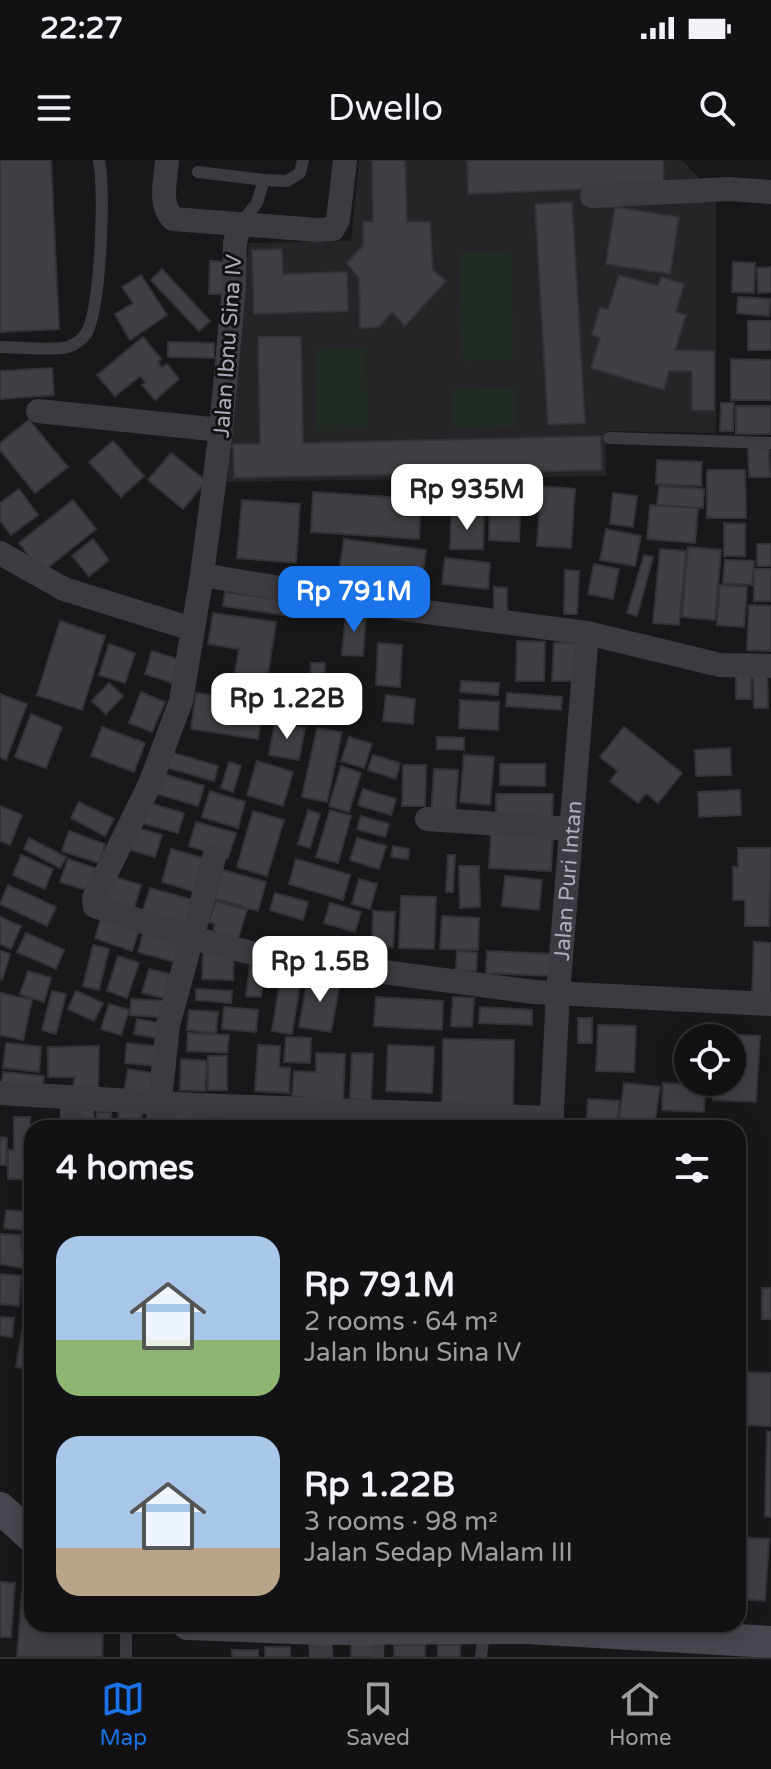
<!DOCTYPE html>
<html lang="en">
<head>
<meta charset="utf-8">
<style>
  body { margin:0; font-family:"Varela Round",sans-serif; background:#1b1b1d; color:#f1f3f6; height:100vh; display:flex; flex-direction:column; font-size:30px; white-space:nowrap }
  * { box-sizing:border-box; margin:0 }
  p { font-size:26px; color:#9c9ea0 }
  .icon { flex:none; width:44px; height:44px; fill:none; stroke:currentColor; stroke-width:2; stroke-linecap:round; stroke-linejoin:round }
  .map { position:relative; flex:1; overflow:hidden }
  .panel { position:absolute; left:24px; top:960px; width:722px; height:512px; display:flex; flex-direction:column; background:#121214; border-radius:24px; box-shadow:0 4px 20px #0003,0 0 0 2px #313234 }
  .panel>* { flex:none }
  .fabs { position:absolute; left:674px; top:864px; display:grid; gap:16px }
  .fabs a { display:grid; place-items:center; width:72px; height:72px; border-radius:50%; background:#121214; box-shadow:0 4px 20px #0003,0 0 0 2px #313234; font-size:40px }
  .price { position:absolute; translate:-50% -68px; padding:0 18px; border-radius:16px; background:#fff; color:#222; font-size:26px; line-height:52px; filter:drop-shadow(0 2px 4px #0008) }
  .price::after { content:''; position:absolute; left:50%; top:48px; width:24px; height:18px; margin-left:-12px; background:inherit; clip-path:polygon(0 0,100% 0,50% 100%) }
  .price.on { background:#1a73e8; color:#fff }
  ul { padding:0; list-style:none }
  li { display:flex; align-items:center; gap:24px; height:200px; padding:0 32px }
  li span { display:grid; place-items:center; flex:none; width:224px; height:160px; border-radius:24px; color:#555 }
  li>.icon { margin-inline-start:auto }
  span .icon { width:96px; height:96px; fill:#fffc; stroke-width:1 }
  li b { font-size:34px }
  h2 { display:flex; justify-content:space-between; align-items:center; height:96px; padding:0 32px; font-size:34px }
  .status { display:flex; justify-content:space-between; align-items:center; height:56px; padding:0 40px; background:#121214; direction:ltr }
  .status svg { height:22px; fill:currentColor }
  header { display:flex; justify-content:space-between; align-items:center; height:104px; padding:0 32px; background:#121214; font-size:36px; font-weight:600 }
  .dock { display:flex; justify-content:space-around; align-items:center; height:112px; border-top:2px solid #313234; background:#121214; font-size:22px; color:#9c9ea0 }
  .dock a { display:grid; justify-items:center; gap:4px }
  .dock .on { color:#1a73e8 }
  .map>svg:first-child { display:block }
  .built { fill:#252427 }
  .green { fill:#222a24 }
  .building { fill:#404044; stroke:#333236; stroke-width:2 }
  .lines { fill:none; stroke-linecap:round; stroke-linejoin:round }
  .lane { stroke:#3b3b41; stroke-width:12 }
  .street { stroke:#3b3b41; stroke-width:24 }
  .secondary { stroke:#47484f; stroke-width:32 }
  .labels { text-anchor:middle; stroke-width:6; stroke-linejoin:round; paint-order:stroke }
  .street-label { font-size:22px; fill:#abadba; stroke:#131315 }
</style>
</head>
<body>
<div class="status"><b>22:27</b><svg viewBox="0 0 49 12"><path d="M0 12V9h3v3zM5 12V6h3v6zM10 12V3h3v9zM15 12V0h3v12zM26 1h20v11H26zM47 4h2v5h-2z"/></svg></div>
<header><svg class="icon" aria-label="menu" viewBox="0 0 24 24"><path d="M4 6h16M4 12h16M4 18h16"/></svg>Dwello<svg class="icon" aria-label="search" viewBox="0 0 24 24"><circle cx="10" cy="10" r="6"/><path d="M15 15l6 6"/></svg></header>
<div class="map">
<svg width="771" height="1497" viewBox="0 0 771 1497">
  <rect width="100%" height="100%" fill="#18181a"/>
  <path class="built" d="M359 0H682L716 36V273L606 271V316L227 322 226 280 249 83 351 81Z"/>
  <path class="green" d="M511 91 514 200 462 201 459 92Z
    M366 188 368 269 316 271 315 189Z
    M518 227V266L451 268 450 229Z"/>
  <path class="building" d="M0 0H51L59 169 0 172Z
    M372 0H405L407 62H430L433 110 446 121 405 166 392 152 379 167 360 168 359 118 347 103 363 86V62H373Z
    M467 0H663L664 26 468 34Z
    M572 42 585 263 548 265 535 44Z
    M615 47 679 57 670 114 606 104Z
    M282 89 283 114 347 112 348 151 254 154 252 90Z
    M210 101 230 102V134H209Z
    M733 102 755 103 754 133 732 132Z
    M771 107V132L758 133 757 108Z
    M162 109 210 161 199 171 151 120Z
    M141 115 167 155 130 180 115 154 133 143 122 127Z
    M619 115 658 126 661 117 684 124 676 152 686 155 675 190 714 191V250H692V211H669L664 230 591 208 600 178 592 175 600 147 608 150Z
    M738 137 770 139 769 156 737 153Z
    M748 161H771V190H748Z
    M143 177 161 199 158 202 162 208 167 204 179 219 155 240 142 225 146 222 140 216 115 236 97 215Z
    M258 177H301L303 283 601 276 602 310 234 318 233 284H260Z
    M168 182 214 183V198L168 197Z
    M731 199 771 200V240H731Z
    M52 208 54 235 0 239V211Z
    M721 243H734L733 271H720Z
    M736 246H771V274H736Z
    M29 260 68 307 35 333 0 290V283Z
    M113 281 144 316 121 337 89 302Z
    M748 287H769L770 317H749Z
    M171 293 206 321 183 349 148 320Z
    M657 300 702 302 701 326 656 324Z
    M707 310H745L746 358H707Z
    M541 326 575 329 571 388 537 386Z
    M659 326 704 329 703 348 657 345Z
    M19 329 38 355 11 375 0 360V343Z
    M490 329 521 330 519 382 489 380Z
    M313 332 421 339 419 379 311 372Z
    M613 333 637 336 633 367 610 364Z
    M73 340 96 369 42 412 19 383Z
    M242 340 300 344 296 403 237 398Z
    M650 345 698 348 695 383 647 379Z
    M451 354 484 355 483 389H450Z
    M724 363 745 364V396H724Z
    M606 369 641 376 635 406 600 400Z
    M93 379 109 400 89 416 72 396Z
    M344 379 426 390 419 438 337 427Z
    M757 384H771V406H757Z
    M688 387 721 390 715 460 682 457Z
    M660 389 686 391 679 465 653 463Z
    M644 395 653 397 637 456 627 453Z
    M445 398 490 403 488 429 442 424Z
    M725 400 754 401 752 425 723 423Z
    M594 404 619 409 613 439 588 434Z
    M754 409H771V441H754Z
    M565 410 579 411 577 454H564Z
    M720 425 747 427 744 467 717 465Z
    M494 427 507 428V453H494Z
    M225 432 286 441 284 455 223 446Z
    M749 445 771 446V491L747 490Z
    M346 451 366 452 363 496 342 495Z
    M213 453 276 462 258 579 191 569 196 533 231 538 239 489 208 484Z
    M60 461 105 476 82 550 37 535Z
    M517 481 545 482 544 521H516Z
    M378 483 402 485 400 527 376 525Z
    M554 483H575L574 521H552Z
    M109 484 135 493 125 523 99 515Z
    M152 491 180 500 173 523 145 514Z
    M311 503H325L323 534H309Z
    M736 509H751V539H736Z
    M753 512H767L768 548H754Z
    M461 521 499 523 498 535 460 532Z
    M109 523 123 536 106 554 92 541Z
    M141 532 165 542 152 572 129 563Z
    M507 533 562 537 561 550 506 546Z
    M0 534 27 544 6 600 0 597Z
    M386 535 415 539 413 564 383 561Z
    M460 540 499 542 498 570 459 568Z
    M276 544 314 548 313 558 274 553Z
    M31 554 62 567 46 608 15 597Z
    M275 562 305 568 299 600 269 595Z
    M102 567 145 583 134 612 91 596Z
    M624 567 682 613 658 643 646 633 638 643 610 621 618 611 600 597Z
    M317 568 342 572 327 642 302 637Z
    M349 577 372 584 364 608 341 601Z
    M437 577 464 578V590L437 589Z
    M730 588 731 615 696 616 695 590Z
    M170 592 218 606 214 621 165 607Z
    M373 595 400 603 396 619 368 610Z
    M464 595 494 597 490 645 460 642Z
    M257 601 293 612 283 646 247 635Z
    M229 602 241 606 233 632 221 628Z
    M500 604H545V626L500 625Z
    M403 605H426L425 646H402Z
    M341 606 361 613 349 652 329 646Z
    M434 609 458 610 455 658 431 657Z
    M157 612 204 626 198 646 151 632Z
    M363 629 396 639 391 655 358 645Z
    M740 630 741 655 699 657 698 632Z
    M210 631 245 642 238 668 202 657Z
    M496 634H553L552 660 496 659Z
    M79 642 114 659 105 676 71 658Z
    M148 643 184 653 178 673 142 663Z
    M0 646 22 655 10 685 0 681Z
    M308 650 320 654 310 688 298 684Z
    M330 650 351 656 338 703 316 697Z
    M253 651 284 660 267 716 237 707Z
    M361 656 389 664 385 677 357 669Z
    M196 662 236 673 228 698 189 686Z
    M131 666 162 675 155 697 124 688Z
    M69 671 105 684 99 703 62 691Z
    M491 673 553 676 551 711 489 708Z
    M29 678 66 697 60 708 24 689Z
    M357 678 386 686 379 709 350 700Z
    M393 686 409 689 408 699 391 697Z
    M738 688H771L769 766H745V740H733V707H738Z
    M171 689 206 699 196 732 162 722Z
    M21 695 53 709 45 729 13 715Z
    M448 695H455L453 732H446Z
    M68 699 104 711 96 733 60 722Z
    M296 699 350 715 343 740 289 724Z
    M459 706H479L480 747 460 748Z
    M223 710 266 722 258 751 214 738Z
    M108 715 141 725 133 752 100 742Z
    M505 716 542 720 539 750 502 746Z
    M359 719 377 724 370 749 352 744Z
    M8 725 56 747 47 766 0 744Z
    M150 728 193 740 183 773 140 760Z
    M275 733 308 742 303 760 270 750Z
    M401 736 436 737 434 789 399 788Z
    M216 741 247 750 236 785 212 778 215 764 209 762Z
    M330 743 361 752 355 772 324 763Z
    M373 751 395 752 393 787 372 786Z
    M102 755 140 767 132 791 95 778Z
    M442 756 479 758 478 790 440 789Z
    M0 757 21 766 11 789 0 784Z
    M144 769 188 780 182 804 138 792Z
    M26 773 64 790 56 809 17 792Z
    M754 782 771 783V836H752Z
    M93 785 109 789 99 830 83 826Z
    M0 791 10 794 2 820 0 819Z
    M457 791 477 793 476 811 456 810Z
    M487 791 551 794 550 816 486 813Z
    M203 792 234 794 233 820 202 819Z
    M118 796 139 803 127 838 107 831Z
    M283 802 303 806 292 874 272 871Z
    M250 805 265 807 261 837 246 836Z
    M149 809 170 814 164 838 142 833Z
    M28 811 51 818 44 842 20 834Z
    M308 817 340 822 331 872 299 867Z
    M196 829 232 831 231 843 196 840Z
    M52 831 66 834 56 874 42 870Z
    M76 831 103 843 94 861 68 849Z
    M0 833 32 840 23 880 0 875Z
    M376 837 443 841 442 870 374 866Z
    M453 837 474 838 472 867 451 866Z
    M131 839 167 841V858L130 855Z
    M109 844 129 850 121 875 101 869Z
    M224 847 258 850 256 872 222 869Z
    M480 847 532 850V865L479 863Z
    M189 850 218 852 216 873 187 870Z
    M578 858H592V883H578Z
    M137 859 165 864 162 879 134 874Z
    M598 865 636 866 634 912 596 911Z
    M188 873 229 875 227 893 187 891Z
    M717 874 760 876 756 942 713 940 714 922H732V878H717Z
    M286 877 311 878 310 903 284 902Z
    M443 879 514 880 513 948 442 947Z
    M6 883 41 887 39 912 3 908Z
    M127 883 161 887 159 906 125 903Z
    M258 885 280 886 279 907 290 908 289 933 255 931Z
    M388 885 434 887 432 933 386 931Z
    M99 886 98 936H73L74 917H48V887Z
    M316 893 345 894 343 941 292 936 294 911 316 912Z
    M352 893 373 894 371 940 350 939Z
    M208 896H227V930H208Z
    M181 899 207 901 205 931 180 930Z
    M128 909 157 914 153 937 124 932Z
    M3 912 44 916 42 932 1 928Z
    M624 923 660 927 654 968H618Z
    M663 923 705 925 704 952 662 950Z
    M588 939 619 941 617 968H586Z
    M120 943 143 945 141 968H117Z
    M171 945 214 948 213 968H169Z
    M221 949H252V968H221Z
    M268 949 296 952 294 968H265Z
    M78 950H94L93 968H77Z
    M301 951 337 954 336 968H299Z
    M97 952H111V968H96Z
    M14 957H30V1019H8V990H14Z
    M0 977 7 978 6 1005H0Z
    M6 1050 32 1052V1071L4 1068Z
    M0 1074 21 1075V1089L32 1091V1110L0 1104Z
    M0 1114 21 1116 19 1146 0 1144Z
    M762 1128H771V1159H762Z
    M26 1149 32 1150V1210L16 1207Z
    M0 1157 14 1158 12 1177 0 1175Z
    M740 1212 771 1213V1266L738 1265Z
    M767 1271 771 1272V1357L765 1356Z
    M738 1377 769 1379 765 1441 738 1439Z
    M0 1422 15 1423 11 1477H0Z
    M22 1432 32 1437V1464H84L103 1474 102 1497H17Z
    M351 1481 376 1482V1497H351Z
    M394 1485H425V1497H394Z
    M438 1485H460V1497H438Z
    M265 1487H290V1497H265Z
    M232 1490H258V1497H232Z"/>
  <g class="lines">
    <path class="lane" d="M198 12 264 20
      M241 63 257 43 264 20 287 21 300 13 303 0
      M0 187C17 187 54 191 68 187 75 185 84 178 87 172 101 144 105 32 99 0
      M609 278 771 283
      M126 1497V1464
      M378 1497 379 1472
      M481 1497 484 1471"/>
    <g class="street">
      <path d="M167 0C166 19 158 44 173 59L318 70 333 69 338 60 345 0"/>
      <path d="M592 36 729 29 771 32"/>
      <path d="M239 66 235 83 234 127 221 270 202 415 181 541 150 624 94 738 95 746 192 778 264 796 534 832 771 844"/>
      <path d="M38 251 221 270"/>
      <path d="M0 393 64 429 192 469"/>
      <path d="M202 415 411 450 587 473 720 505 771 506"/>
      <path d="M427 659 570 669"/>
      <path d="M0 933 197 945 552 958"/>
      <path d="M71 968 73 937"/>
      <path d="M157 968 168 865 214 698"/>
      <path id="s1" d="M551 968 558 834 587 473"/>
      <path d="M320 1469 321 1497"/>
    </g>
    <path class="secondary" d="M0 1348 32 1377
      M188 1464 320 1469 527 1468 771 1482"/>
  </g>
  <g class="labels">
    <g class="street-label">
      <text transform="translate(227 186) rotate(-86)" y="8">Jalan Ibnu Sina IV</text>
      <text dy="8" stroke="none"><textPath href="#s1" startOffset="248">Jalan Puri Intan</textPath></text>
    </g>
  </g>
</svg>
<div class="fabs">
<a><svg class="icon" aria-label="locate" viewBox="0 0 24 24"><circle cx="12" cy="12" r="6"/><path d="M12 2v4M12 18v4M2 12h4M18 12h4"/></svg></a>
</div>
<b class="price" style="left:467px;top:372px">Rp 935M</b>
<b class="price on" style="left:354px;top:474px">Rp 791M</b>
<b class="price" style="left:287px;top:581px">Rp 1.22B</b>
<b class="price" style="left:320px;top:844px">Rp 1.5B</b>
<section class="panel">
<h2>4 homes<svg class="icon" aria-label="filters" viewBox="0 0 24 24"><path d="M4 7h16M4 17h16"/><circle cx="9" cy="7" r="2"/><circle cx="15" cy="17" r="2"/></svg></h2>
<ul>
<li><span style="background:linear-gradient(#a9c7e8 65%,#8fb573 0)"><svg class="icon" aria-label="home" viewBox="0 0 24 24"><path d="M3 11l9-7 9 7M6 9v11h12V9"/></svg></span><div><b>Rp 791M</b><p>2 rooms · 64 m²</p><p>Jalan Ibnu Sina IV</p></div></li>
<li><span style="background:linear-gradient(#a9c7e8 70%,#b9a48a 0)"><svg class="icon" aria-label="home" viewBox="0 0 24 24"><path d="M3 11l9-7 9 7M6 9v11h12V9"/></svg></span><div><b>Rp 1.22B</b><p>3 rooms · 98 m²</p><p>Jalan Sedap Malam III</p></div></li>
</ul>
</section>
</div>
<nav class="dock">
<a class="on"><svg class="icon" aria-label="map" viewBox="0 0 24 24"><path d="M3 6l6-2 6 2 6-2v14l-6 2-6-2-6 2zM9 4v14M15 6v14"/></svg>Map</a>
<a><svg class="icon" aria-label="saved" viewBox="0 0 24 24"><path d="M7 4h10v16l-5-4-5 4z"/></svg>Saved</a>
<a><svg class="icon" aria-label="home" viewBox="0 0 24 24"><path d="M3 11l9-7 9 7M6 9v11h12V9"/></svg>Home</a>
</nav>
</body>
</html>
